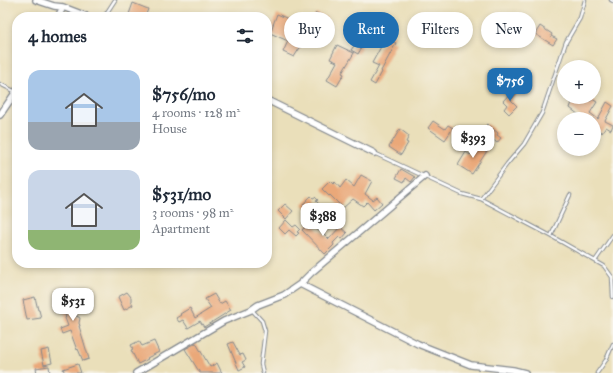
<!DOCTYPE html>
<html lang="en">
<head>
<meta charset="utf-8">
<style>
  body { margin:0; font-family:"IM FELL Great Primer",serif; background:#f2f2f3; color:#1f2937; height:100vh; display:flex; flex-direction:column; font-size:15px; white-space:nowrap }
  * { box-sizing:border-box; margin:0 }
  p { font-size:13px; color:#747a83 }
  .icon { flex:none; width:22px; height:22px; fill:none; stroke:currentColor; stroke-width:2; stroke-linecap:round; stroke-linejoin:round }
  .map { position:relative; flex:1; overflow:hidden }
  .sheet { position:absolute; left:12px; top:12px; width:260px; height:256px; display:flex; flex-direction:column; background:#fff; border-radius:16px; box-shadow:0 2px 6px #0003 }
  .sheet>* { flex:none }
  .banner { position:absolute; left:284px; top:12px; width:269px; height:36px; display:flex; gap:8px }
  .fabs { position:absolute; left:557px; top:60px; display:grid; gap:8px }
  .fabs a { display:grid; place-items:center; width:44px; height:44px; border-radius:50%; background:#fff; box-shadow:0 2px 6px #0003; font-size:20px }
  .price { position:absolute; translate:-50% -34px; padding:0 9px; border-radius:8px; background:#fff; color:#222; font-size:13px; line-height:26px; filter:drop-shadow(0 1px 2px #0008) }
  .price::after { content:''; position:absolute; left:50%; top:24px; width:12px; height:9px; margin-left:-6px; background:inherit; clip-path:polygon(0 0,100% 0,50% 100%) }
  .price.current { background:#1f6fb2; color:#fff }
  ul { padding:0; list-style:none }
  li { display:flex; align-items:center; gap:12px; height:100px; padding:0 16px }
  li span { display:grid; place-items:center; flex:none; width:112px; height:80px; border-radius:12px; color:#555 }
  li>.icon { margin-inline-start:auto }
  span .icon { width:48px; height:48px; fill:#fffc; stroke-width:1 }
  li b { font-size:17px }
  h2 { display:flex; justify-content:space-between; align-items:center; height:48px; padding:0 16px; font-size:17px }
  .tag { padding:0 14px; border-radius:18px; background:#fff; box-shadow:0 2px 6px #0003; font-size:14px; line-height:36px }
  .tag.current { background:#1f6fb2; color:#fff }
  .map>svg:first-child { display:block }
  .building { fill:#eaa879 }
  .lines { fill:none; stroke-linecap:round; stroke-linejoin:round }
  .service-casing { stroke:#82878c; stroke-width:4.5 }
  .minor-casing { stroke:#82878c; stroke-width:8 }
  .service { stroke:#fff; stroke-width:2.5 }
  .minor { stroke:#fff; stroke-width:5.5 }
</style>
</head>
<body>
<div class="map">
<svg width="613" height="373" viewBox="0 0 613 373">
  <rect width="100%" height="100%" fill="#f7f3e8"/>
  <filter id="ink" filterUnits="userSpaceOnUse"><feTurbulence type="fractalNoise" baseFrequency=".025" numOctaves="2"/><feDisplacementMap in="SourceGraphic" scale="8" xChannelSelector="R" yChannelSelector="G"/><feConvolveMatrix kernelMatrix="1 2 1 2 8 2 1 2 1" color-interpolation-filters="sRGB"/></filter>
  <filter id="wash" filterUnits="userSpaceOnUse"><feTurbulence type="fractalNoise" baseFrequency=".012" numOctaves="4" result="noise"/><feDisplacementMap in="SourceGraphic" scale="16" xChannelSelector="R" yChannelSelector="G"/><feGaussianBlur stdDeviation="0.9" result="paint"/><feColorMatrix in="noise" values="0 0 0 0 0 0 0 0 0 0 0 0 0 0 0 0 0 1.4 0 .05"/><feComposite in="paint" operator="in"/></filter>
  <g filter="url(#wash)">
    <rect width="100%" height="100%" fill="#eadfba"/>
    <g id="blocks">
      <path class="building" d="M133 3 148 9 145 17H128Z
        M316 13 327 18 321 29 310 24Z
        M277 14 307 27 305 32 301 30 295 43 301 46 294 57 283 52 288 41 270 33Z
        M540 26 552 34 551 36 557 39 553 45 535 34Z
        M389 32 395 36 391 41 396 43 381 71 382 72 375 85 370 82 379 66 372 63Z
        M359 40 364 43 361 46 362 47 358 54 351 50 356 43H357Z
        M337 45 354 53 342 73 344 74 337 86 327 80 337 62 330 59Z
        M514 89 518 92 511 100 517 106 509 114 504 109 507 105 503 101Z
        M574 97H582L591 101 592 99 597 102 590 113 598 119 607 102 613 106 605 121 613 125 611 130 606 127 602 133 594 126V119H584L570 108Z
        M433 121 445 129 448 125 453 128 445 140 428 128Z
        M487 124 498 133 497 135 501 138 497 143 482 130Z
        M400 129 409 136 406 142 408 143 401 155 389 147Z
        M477 144 487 151 472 174 458 165 466 152 470 155Z
        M401 169 415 177 411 182 406 178 404 182 396 178Z
        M361 175 372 181 365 194 373 200 377 197 382 203 374 210 367 202 363 206 353 199 343 208 330 195 329 196 322 189 330 181 333 184 335 182 340 188 346 180 354 187Z
        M311 196 313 198 315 197 318 200 316 201 319 204 311 213 303 204Z
        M285 204 293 211 286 219 278 211Z
        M286 220 293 227 296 225 300 229 297 232 299 233 296 236 289 230 285 234 279 228Z
        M310 222 319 231 320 230 329 239 340 227 347 233 342 239 339 237 333 243 334 245 325 254 302 230Z
        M70 289 72 292V294L74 295 73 299 76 303V305L78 307 77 311 72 313 80 318 79 323 80 326H79L89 359 83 361 78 349 77 350 70 331 62 334 60 329 68 326 65 318 66 317 57 294Z
        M127 292 131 297V301L133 305 124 310 118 297Z
        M214 294 220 304 225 301 231 310 204 327 200 321 188 328 183 320 179 322 176 318 181 315 180 314 190 308 195 318 211 308 205 299Z
        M35 297 38 310H39L41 318 27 320 23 300Z
        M139 341 142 346 154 341 159 352 147 358 148 359 138 364 131 350 133 349 131 345Z
        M233 342 240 355 243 354 246 360 242 362 245 367 239 370 228 344Z
        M196 343 210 367 217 363 222 373H200L185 349Z
        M49 349 52 363 44 365 41 351Z
        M78 364 81 373H65L63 369Z
        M49 366 50 373H37L36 368Z"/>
    </g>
  </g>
  <g filter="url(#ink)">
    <use href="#blocks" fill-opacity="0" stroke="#82878c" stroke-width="1"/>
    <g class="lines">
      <defs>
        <path id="service" d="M611 0 613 1
          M104 17 115 0
          M0 84 16 92
          M374 153 462 194 481 199 551 236
          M570 195 551 236 604 266 612 277 613 297
          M481 199 507 164 524 144 542 113 566 42 580 18 585 0
          M595 261 613 235
          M252 310 262 321 265 331 261 364 263 373
          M597 373 606 360 613 344"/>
        <path id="minor" d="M36 0 54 6 63 7 89 17
          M58 17 63 7
          M267 100 374 153
          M0 115 17 90
          M300 284 418 344 471 365 513 370 525 373
          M136 373 224 321 251 310 258 305 284 295 300 284 311 273 425 176"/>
      </defs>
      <use href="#service" class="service-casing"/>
      <use href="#minor" class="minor-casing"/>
      <use href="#service" class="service"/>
      <use href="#minor" class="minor"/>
    </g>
  </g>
</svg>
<div class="fabs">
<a>+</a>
<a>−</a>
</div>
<b class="price current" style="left:510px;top:102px">$756</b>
<b class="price" style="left:473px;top:159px">$393</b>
<b class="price" style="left:323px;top:237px">$388</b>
<b class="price" style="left:73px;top:322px">$531</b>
<div class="banner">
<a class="tag">Buy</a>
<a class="tag current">Rent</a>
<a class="tag">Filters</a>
<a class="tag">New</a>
</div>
<section class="sheet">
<h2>4 homes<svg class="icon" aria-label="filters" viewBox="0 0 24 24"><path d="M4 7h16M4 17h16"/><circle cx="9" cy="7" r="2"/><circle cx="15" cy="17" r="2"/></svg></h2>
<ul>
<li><span style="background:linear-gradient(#a9c7e8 65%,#9aa5b1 0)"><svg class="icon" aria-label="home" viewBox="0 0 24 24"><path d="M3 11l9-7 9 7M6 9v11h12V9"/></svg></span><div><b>$756/mo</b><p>4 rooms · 128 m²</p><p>House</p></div></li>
<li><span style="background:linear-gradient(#c9d6e8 75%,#8fb573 0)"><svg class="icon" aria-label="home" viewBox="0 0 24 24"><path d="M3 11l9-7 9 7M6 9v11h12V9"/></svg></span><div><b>$531/mo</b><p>3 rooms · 98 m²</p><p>Apartment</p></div></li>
</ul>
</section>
</div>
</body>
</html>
